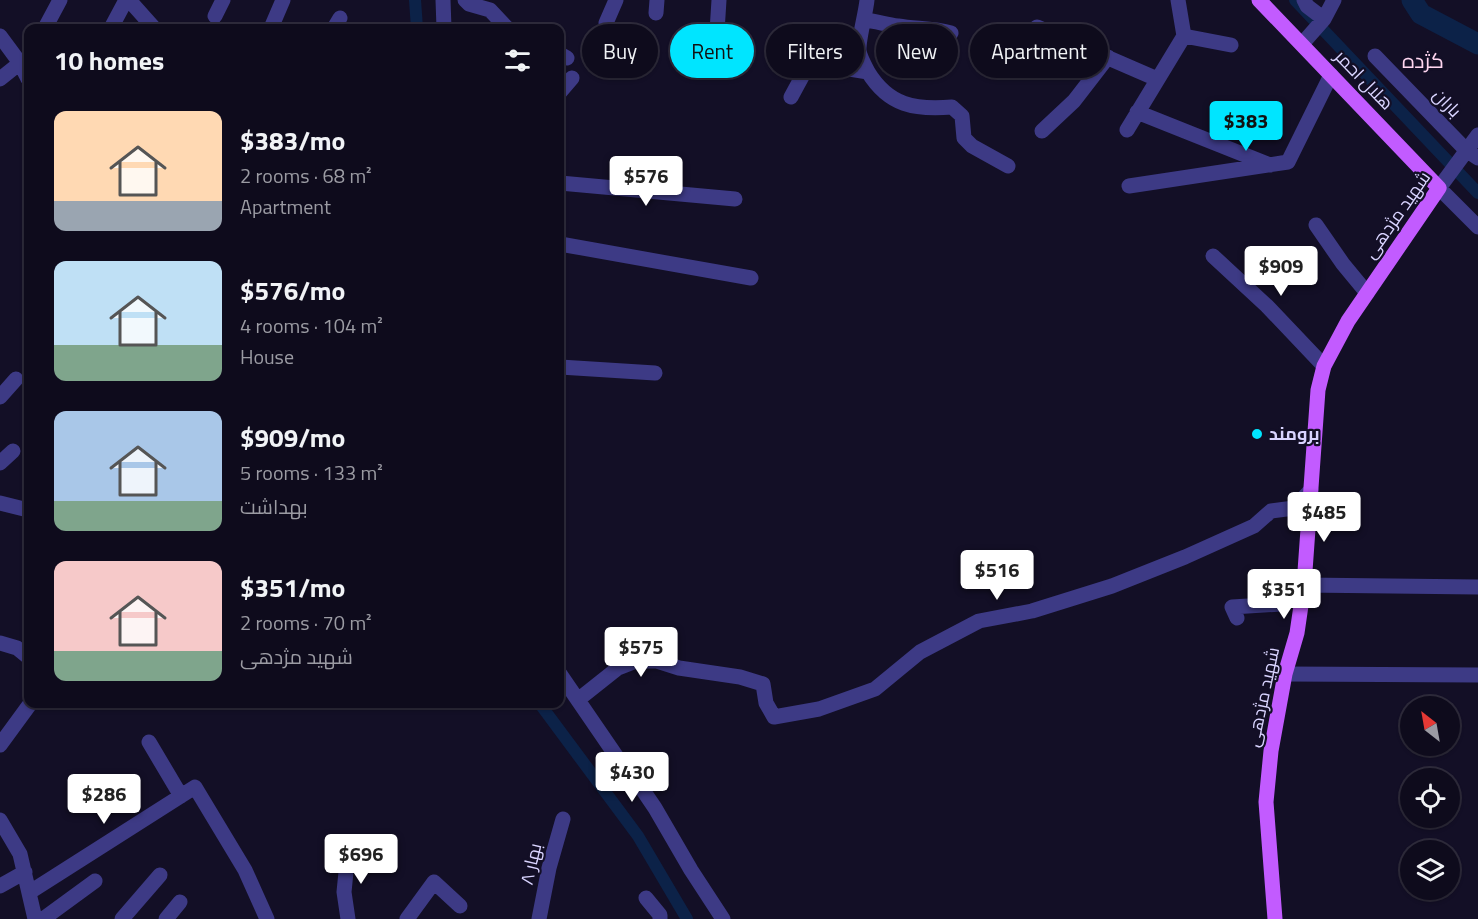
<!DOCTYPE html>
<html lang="en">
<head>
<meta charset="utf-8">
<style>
  body { margin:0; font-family:"Titillium Web",Cairo,sans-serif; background:#1c1929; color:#f1f3f6; height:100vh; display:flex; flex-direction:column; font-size:22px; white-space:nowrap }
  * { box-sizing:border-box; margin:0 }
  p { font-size:20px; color:#9b9ba3 }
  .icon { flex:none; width:33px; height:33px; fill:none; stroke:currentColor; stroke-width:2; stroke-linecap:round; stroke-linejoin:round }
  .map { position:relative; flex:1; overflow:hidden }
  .panel { position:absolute; left:24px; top:24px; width:540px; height:684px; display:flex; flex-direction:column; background:#0e0b1c; border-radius:12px; box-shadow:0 2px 4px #0004,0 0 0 2px #2e2b3b }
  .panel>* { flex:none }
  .top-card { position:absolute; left:582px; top:24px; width:570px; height:54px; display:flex; gap:12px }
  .needle { width:39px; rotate:329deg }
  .controls { position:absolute; left:1400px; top:696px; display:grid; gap:12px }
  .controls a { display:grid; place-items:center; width:60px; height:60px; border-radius:50%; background:#0e0b1c; box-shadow:0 2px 4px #0004,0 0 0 2px #2e2b3b; font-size:30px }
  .price { position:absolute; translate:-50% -51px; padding:0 14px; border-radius:6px; background:#fff; color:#222; font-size:20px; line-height:39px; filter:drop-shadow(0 2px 3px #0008) }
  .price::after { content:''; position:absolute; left:50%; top:36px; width:18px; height:14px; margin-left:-9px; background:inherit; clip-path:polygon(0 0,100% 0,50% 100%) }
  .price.current { background:#00e5ff; color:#111 }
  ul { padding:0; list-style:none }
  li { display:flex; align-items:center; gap:18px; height:150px; padding:0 30px }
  li span { display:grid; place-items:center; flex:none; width:168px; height:120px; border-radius:12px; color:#555 }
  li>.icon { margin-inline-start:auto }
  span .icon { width:72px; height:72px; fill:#fffc; stroke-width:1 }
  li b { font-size:26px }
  h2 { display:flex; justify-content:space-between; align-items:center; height:72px; padding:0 30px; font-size:26px }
  .chip { padding:0 21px; border-radius:27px; background:#0e0b1c; box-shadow:0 2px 4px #0004,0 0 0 2px #2e2b3b; font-size:21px; line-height:54px }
  .chip.current { background:#00e5ff; color:#111 }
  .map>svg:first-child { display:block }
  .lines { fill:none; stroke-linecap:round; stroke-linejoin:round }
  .canal { stroke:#0c2248; stroke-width:12 }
  .river { stroke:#0c2248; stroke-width:21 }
  .minor { stroke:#3d3a85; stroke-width:15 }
  .major { stroke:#c25bff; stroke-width:15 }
  .poi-dot { fill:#00e5ff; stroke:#130f26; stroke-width:2 }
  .labels { text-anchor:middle; stroke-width:4.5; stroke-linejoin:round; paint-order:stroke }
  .street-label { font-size:18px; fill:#d9d4ff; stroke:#130f26 }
  .poi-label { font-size:18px; font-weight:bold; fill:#d9d4ff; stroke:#130f26; text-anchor:start }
  .quarter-label { font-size:21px; fill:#ffd6f0; stroke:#130f26 }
</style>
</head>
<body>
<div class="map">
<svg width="1478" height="919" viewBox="0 0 1478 919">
  <rect width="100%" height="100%" fill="#130f26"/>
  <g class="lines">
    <path class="canal" d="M415 0 417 28
      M1295 0 1478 193
      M540 704 638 836 687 919"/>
    <path class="river" d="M1412 0 1421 14 1478 44"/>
    <path class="minor" d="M129 0 154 28
      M443 0 444 28
      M465 0 469 4 490 10 507 28
      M867 0C866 12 858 41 859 51 860 57 865 66 868 72 889 106 915 110 952 107L962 116 964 138 972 146 1008 166
      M1304 0 1307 6 1324 19
      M656 13 657 0
      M215 16 223 0
      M864 20C876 21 887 25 898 26 916 29 933 28 951 33
      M606 23 616 0
      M1037 27 1157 79
      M45 28 60 0
      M111 28 126 0
      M271 28 283 0
      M334 28 340 18
      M0 36 20 63 28 79
      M1184 36 1231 45
      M1302 44 1324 19 1334 0
      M560 54 567 58
      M1375 56 1466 150 1478 158
      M715 63 719 0
      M0 79 20 63
      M560 92 572 78
      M791 97 804 73 819 64 868 72
      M1137 112 1270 165
      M1127 130 1184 36 1178 0
      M1042 131 1074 101 1108 57
      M1478 135 1439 188 1478 227
      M560 183 735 199
      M1129 186 1288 162 1331 75
      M1316 225 1343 264 1367 293
      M560 244 751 278
      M1213 256 1267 306 1324 366
      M560 367 655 373
      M0 397 16 379
      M0 463 13 451
      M0 503 28 510
      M1304 585 1478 587
      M1237 618 1232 607 1282 604 1303 592
      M0 643 17 648 28 657
      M560 674 621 763 636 780 655 808 691 870 723 919
      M1285 674 1478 675
      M576 697 584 695 618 668 636 661H657L679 668 740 677 763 684 766 703 774 717 819 709 875 689 920 652 979 621 1032 611 1112 586 1185 557 1254 526 1271 511 1294 508 1311 490
      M149 742 181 796
      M0 745 30 704
      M0 820 20 854 35 919
      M348 852 344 892 348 919
      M0 886 25 872
      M30 892 195 787 245 870 267 919
      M646 898 660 915V919
      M43 919 95 881
      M122 919 160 875
      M166 919 180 902
      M407 919 434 882 460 906
      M539 919 549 868 563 819"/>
    <path class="major" d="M1259 0 1439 188 1348 321 1324 366 1318 390 1304 585 1297 633 1285 674 1271 751 1266 802 1275 919"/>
  </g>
  <circle class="poi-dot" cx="1257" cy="434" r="6"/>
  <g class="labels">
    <g class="street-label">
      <text transform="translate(1364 80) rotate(46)" y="6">هلال احمر</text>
      <text transform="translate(1447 103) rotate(46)" y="6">باران</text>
      <text transform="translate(1397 215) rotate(-55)" y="6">شهید مژدهی</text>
      <text transform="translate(1263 697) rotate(-78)" y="6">شهید مژدهی</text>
      <text transform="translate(531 864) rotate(-77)" y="6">بهار ۸</text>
    </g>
    <g class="poi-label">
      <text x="1269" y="440">برومند</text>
    </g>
    <g class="quarter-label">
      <text x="1423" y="68">کژده</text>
    </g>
  </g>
</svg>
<div class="controls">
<a><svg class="needle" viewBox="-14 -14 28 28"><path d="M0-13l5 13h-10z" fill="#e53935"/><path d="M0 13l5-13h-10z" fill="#9b9ba3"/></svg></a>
<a><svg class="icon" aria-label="locate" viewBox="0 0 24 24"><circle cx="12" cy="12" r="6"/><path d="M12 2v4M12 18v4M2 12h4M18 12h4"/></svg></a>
<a><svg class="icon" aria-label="layers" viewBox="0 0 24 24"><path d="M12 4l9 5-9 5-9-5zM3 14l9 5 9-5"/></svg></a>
</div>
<b class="price current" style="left:1246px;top:152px">$383</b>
<b class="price" style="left:646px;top:207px">$576</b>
<b class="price" style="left:1281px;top:297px">$909</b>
<b class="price" style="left:1324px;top:543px">$485</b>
<b class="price" style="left:997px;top:601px">$516</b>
<b class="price" style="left:1284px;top:620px">$351</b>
<b class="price" style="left:641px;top:678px">$575</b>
<b class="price" style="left:632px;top:803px">$430</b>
<b class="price" style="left:104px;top:825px">$286</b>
<b class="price" style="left:361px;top:885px">$696</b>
<div class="top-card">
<a class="chip">Buy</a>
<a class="chip current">Rent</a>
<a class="chip">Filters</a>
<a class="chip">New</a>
<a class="chip">Apartment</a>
</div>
<section class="panel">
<h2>10 homes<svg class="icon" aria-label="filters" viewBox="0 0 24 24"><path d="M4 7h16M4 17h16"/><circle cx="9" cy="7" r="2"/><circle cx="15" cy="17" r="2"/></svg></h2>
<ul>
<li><span style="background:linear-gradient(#ffd9b3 75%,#9aa5b1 0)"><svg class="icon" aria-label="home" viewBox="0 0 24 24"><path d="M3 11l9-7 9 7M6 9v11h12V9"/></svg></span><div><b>$383/mo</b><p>2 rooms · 68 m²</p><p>Apartment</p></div></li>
<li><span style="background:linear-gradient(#bfe0f5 70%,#7fa58c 0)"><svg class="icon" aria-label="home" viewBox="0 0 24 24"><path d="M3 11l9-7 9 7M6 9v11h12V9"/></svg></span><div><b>$576/mo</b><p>4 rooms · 104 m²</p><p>House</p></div></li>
<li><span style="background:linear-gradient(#a9c7e8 75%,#7fa58c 0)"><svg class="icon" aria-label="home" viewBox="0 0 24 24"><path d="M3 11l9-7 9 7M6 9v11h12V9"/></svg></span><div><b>$909/mo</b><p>5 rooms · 133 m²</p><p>بهداشت</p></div></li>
<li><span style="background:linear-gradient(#f6c9c9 75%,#7fa58c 0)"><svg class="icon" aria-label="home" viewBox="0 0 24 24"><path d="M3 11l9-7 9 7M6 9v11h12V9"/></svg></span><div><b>$351/mo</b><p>2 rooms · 70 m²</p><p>شهید مژدهی</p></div></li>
</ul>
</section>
</div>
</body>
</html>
